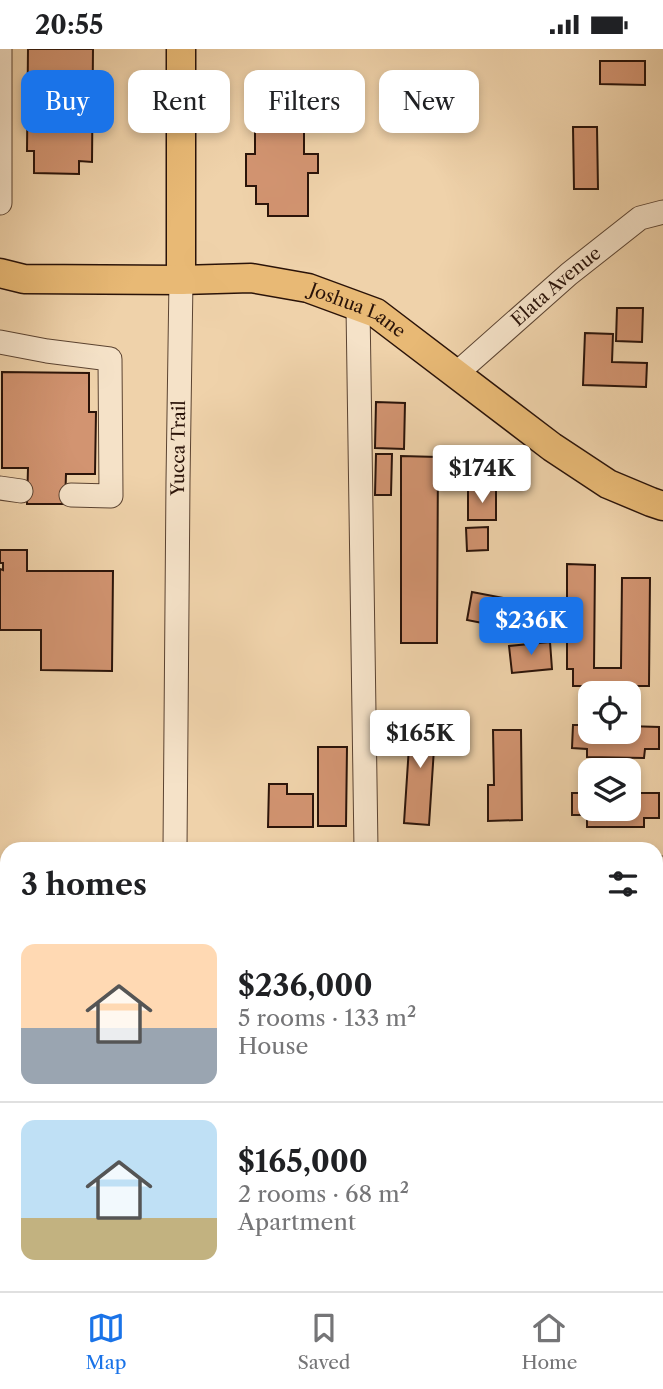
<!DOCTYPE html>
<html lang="en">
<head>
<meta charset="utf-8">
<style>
  body { margin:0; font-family:"Libre Caslon Text",serif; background:#f2f2f2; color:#202124; height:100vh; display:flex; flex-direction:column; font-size:26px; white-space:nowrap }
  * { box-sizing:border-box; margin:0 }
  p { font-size:23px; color:#757577 }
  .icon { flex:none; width:38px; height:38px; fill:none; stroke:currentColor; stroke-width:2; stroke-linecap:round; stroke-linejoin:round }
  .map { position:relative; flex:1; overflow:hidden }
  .side { position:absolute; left:0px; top:793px; width:663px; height:450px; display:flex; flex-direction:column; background:#fff; border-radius:21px 21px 0 0; box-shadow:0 4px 10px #0003 }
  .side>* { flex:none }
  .banner { position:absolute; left:21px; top:21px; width:621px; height:63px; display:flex; gap:14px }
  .controls { position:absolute; left:578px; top:632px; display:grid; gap:14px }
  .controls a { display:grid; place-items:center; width:63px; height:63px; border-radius:14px; background:#fff; box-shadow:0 4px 10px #0003; font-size:35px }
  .price { position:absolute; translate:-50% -60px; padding:0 16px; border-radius:7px; background:#fff; color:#222; font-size:23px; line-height:46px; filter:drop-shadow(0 2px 4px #0008) }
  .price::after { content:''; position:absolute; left:50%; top:42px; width:21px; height:16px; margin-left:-10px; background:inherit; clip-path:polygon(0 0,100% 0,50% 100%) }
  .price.on { background:#1a73e8; color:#fff }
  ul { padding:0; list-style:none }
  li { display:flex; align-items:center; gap:21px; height:175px; padding:0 21px }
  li+li { border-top:2px solid #e0e0e0 }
  li span { display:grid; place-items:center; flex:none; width:196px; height:140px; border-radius:14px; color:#555 }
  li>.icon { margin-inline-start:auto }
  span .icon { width:84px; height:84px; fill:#fffc; stroke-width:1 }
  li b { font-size:30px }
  h2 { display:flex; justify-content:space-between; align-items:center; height:84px; padding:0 21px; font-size:30px }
  .pill { padding:0 24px; border-radius:14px; background:#fff; box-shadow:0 4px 10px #0003; font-size:24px; line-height:63px }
  .pill.on { background:#1a73e8; color:#fff }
  .status { display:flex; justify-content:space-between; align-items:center; height:49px; padding:0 35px; background:#fff; direction:ltr }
  .status svg { height:19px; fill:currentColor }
  .tabs { display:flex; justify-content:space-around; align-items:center; height:98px; border-top:2px solid #e0e0e0; background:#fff; font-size:19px; color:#757577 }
  .tabs a { display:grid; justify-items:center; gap:4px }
  .tabs .on { color:#1a73e8 }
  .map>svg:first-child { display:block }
  .building { fill:#d29471; stroke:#2a1309; stroke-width:2 }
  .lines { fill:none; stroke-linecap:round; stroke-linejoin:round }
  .minor-casing { stroke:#5b4331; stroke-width:25 }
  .major-casing { stroke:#2a1309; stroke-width:31 }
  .minor { stroke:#f5e2c8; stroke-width:23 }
  .major { stroke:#e8b975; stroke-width:28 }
  .labels { text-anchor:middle; stroke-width:5; stroke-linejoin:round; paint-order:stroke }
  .street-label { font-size:18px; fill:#2a1309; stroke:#f5e2c8 }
</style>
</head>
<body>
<div class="status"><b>20:55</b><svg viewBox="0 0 49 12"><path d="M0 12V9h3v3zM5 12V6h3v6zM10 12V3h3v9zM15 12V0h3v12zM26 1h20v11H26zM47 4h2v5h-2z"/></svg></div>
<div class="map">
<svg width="663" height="1242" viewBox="0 0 663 1242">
  <rect width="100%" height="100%" fill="#efd2aa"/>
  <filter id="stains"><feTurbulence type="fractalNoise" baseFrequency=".00286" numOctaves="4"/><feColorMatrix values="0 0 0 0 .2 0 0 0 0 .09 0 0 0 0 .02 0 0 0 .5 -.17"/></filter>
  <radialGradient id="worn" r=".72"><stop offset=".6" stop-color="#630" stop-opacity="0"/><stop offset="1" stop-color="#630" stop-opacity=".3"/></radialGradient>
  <path class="building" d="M28 0H93L92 113 79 112V125L34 124V102H27Z
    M600 12H645V36L600 35Z
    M275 56H294V78H304V105H318V124H308V167H268V155H256V137H246V105H255V76H275Z
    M573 78H597L598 140H574Z
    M617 259H643L642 293 616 292Z
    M585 284 613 285 612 313 647 314 646 338 583 336Z
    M2 323 89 324V363H96L95 425H66L65 455H27L28 419H2Z
    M376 353 405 354 404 400 375 399Z
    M376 405H392L391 446H375Z
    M401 407 438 408 437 594H401Z
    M468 440H496V471H468Z
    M488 478V501L467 502 466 479Z
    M0 501H27V522H113L112 622 41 621V581H0V520L3 521V514H0Z
    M567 515 595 516 594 619H621L622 529H650L649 637H573V620H567Z
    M472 543 514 551 508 579 467 571Z
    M550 593 552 620 512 624 509 597Z
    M411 667 436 669 429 776 404 774Z
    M573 676H590V682H628V677L659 678V700H645L644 709 587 708V700L572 699Z
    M493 681H521L522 771 488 772V736H494Z
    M318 698H347L346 777H318Z
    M269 735H287V745H313V778H268Z
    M572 744H590V760H628V744H659V769H644V778H587V766H572Z
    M0 820H7V876H0Z
    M0 988 7 995V1236H24V1242H0Z
    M239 1236H339V1242H239Z
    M365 1236H382V1242H365Z
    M400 1236H433V1242H406V1237H400Z
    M444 1236H472V1242H444Z
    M530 1236H556V1242H530Z
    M580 1236H607V1242H580Z"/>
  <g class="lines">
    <defs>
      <g id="minor">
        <path d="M0 154V0"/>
        <path d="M358 258 366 800"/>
        <path d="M0 293 47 302 110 310 111 447 71 446"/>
        <path id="s1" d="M456 325 569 225 640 169 663 163"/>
        <path d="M0 439 21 442"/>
        <path id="s2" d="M175 800 178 432 181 231"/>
        <path d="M656 819H663"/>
        <path d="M0 929 7 933"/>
        <path d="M656 1150H663"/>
        <path d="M177 1236V1242"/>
        <path d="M358 1242V1236"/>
      </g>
      <g id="major">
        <path d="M181 0V231"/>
        <path id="s3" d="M0 224 24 230 181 231 251 229 308 239 376 264 552 398 608 435 651 453 663 457"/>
      </g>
    </defs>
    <use href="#minor" class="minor-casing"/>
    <use href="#major" class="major-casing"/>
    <use href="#minor" class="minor"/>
    <use href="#major" class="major"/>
  </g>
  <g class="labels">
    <g class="street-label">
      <text dy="6" stroke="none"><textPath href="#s1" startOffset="133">Elata Avenue</textPath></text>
      <text dy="6" stroke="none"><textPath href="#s3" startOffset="364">Joshua Lane</textPath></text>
      <text dy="6" stroke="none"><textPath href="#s2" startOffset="401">Yucca Trail</textPath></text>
    </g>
  </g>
  <rect width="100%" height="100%" filter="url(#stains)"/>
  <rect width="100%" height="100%" fill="url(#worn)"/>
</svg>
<div class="controls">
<a><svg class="icon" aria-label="locate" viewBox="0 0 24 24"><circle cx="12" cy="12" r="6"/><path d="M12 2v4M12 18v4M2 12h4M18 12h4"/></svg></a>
<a><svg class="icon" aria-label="layers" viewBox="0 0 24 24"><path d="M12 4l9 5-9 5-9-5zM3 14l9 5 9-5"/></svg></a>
</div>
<b class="price" style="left:482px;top:456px">$174K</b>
<b class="price on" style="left:531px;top:608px">$236K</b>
<b class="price" style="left:420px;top:721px">$165K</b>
<div class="banner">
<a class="pill on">Buy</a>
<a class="pill">Rent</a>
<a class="pill">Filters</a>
<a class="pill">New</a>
</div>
<section class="side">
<h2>3 homes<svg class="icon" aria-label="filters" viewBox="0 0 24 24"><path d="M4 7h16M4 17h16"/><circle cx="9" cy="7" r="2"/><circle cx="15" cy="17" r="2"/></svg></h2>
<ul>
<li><span style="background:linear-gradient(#ffd9b3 60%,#9aa5b1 0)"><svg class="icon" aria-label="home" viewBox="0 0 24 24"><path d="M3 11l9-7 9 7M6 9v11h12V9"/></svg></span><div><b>$236,000</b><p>5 rooms · 133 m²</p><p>House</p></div></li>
<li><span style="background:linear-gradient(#bfe0f5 70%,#c2b280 0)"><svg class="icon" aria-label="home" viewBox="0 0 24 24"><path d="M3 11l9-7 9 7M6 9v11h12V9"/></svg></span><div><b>$165,000</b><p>2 rooms · 68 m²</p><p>Apartment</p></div></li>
</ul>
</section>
</div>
<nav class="tabs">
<a class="on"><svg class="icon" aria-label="map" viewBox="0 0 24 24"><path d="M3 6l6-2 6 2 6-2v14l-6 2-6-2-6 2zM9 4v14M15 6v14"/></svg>Map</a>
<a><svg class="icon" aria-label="saved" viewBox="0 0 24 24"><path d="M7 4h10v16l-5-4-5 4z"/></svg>Saved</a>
<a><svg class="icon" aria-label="home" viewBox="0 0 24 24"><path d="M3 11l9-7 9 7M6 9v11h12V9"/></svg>Home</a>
</nav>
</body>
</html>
